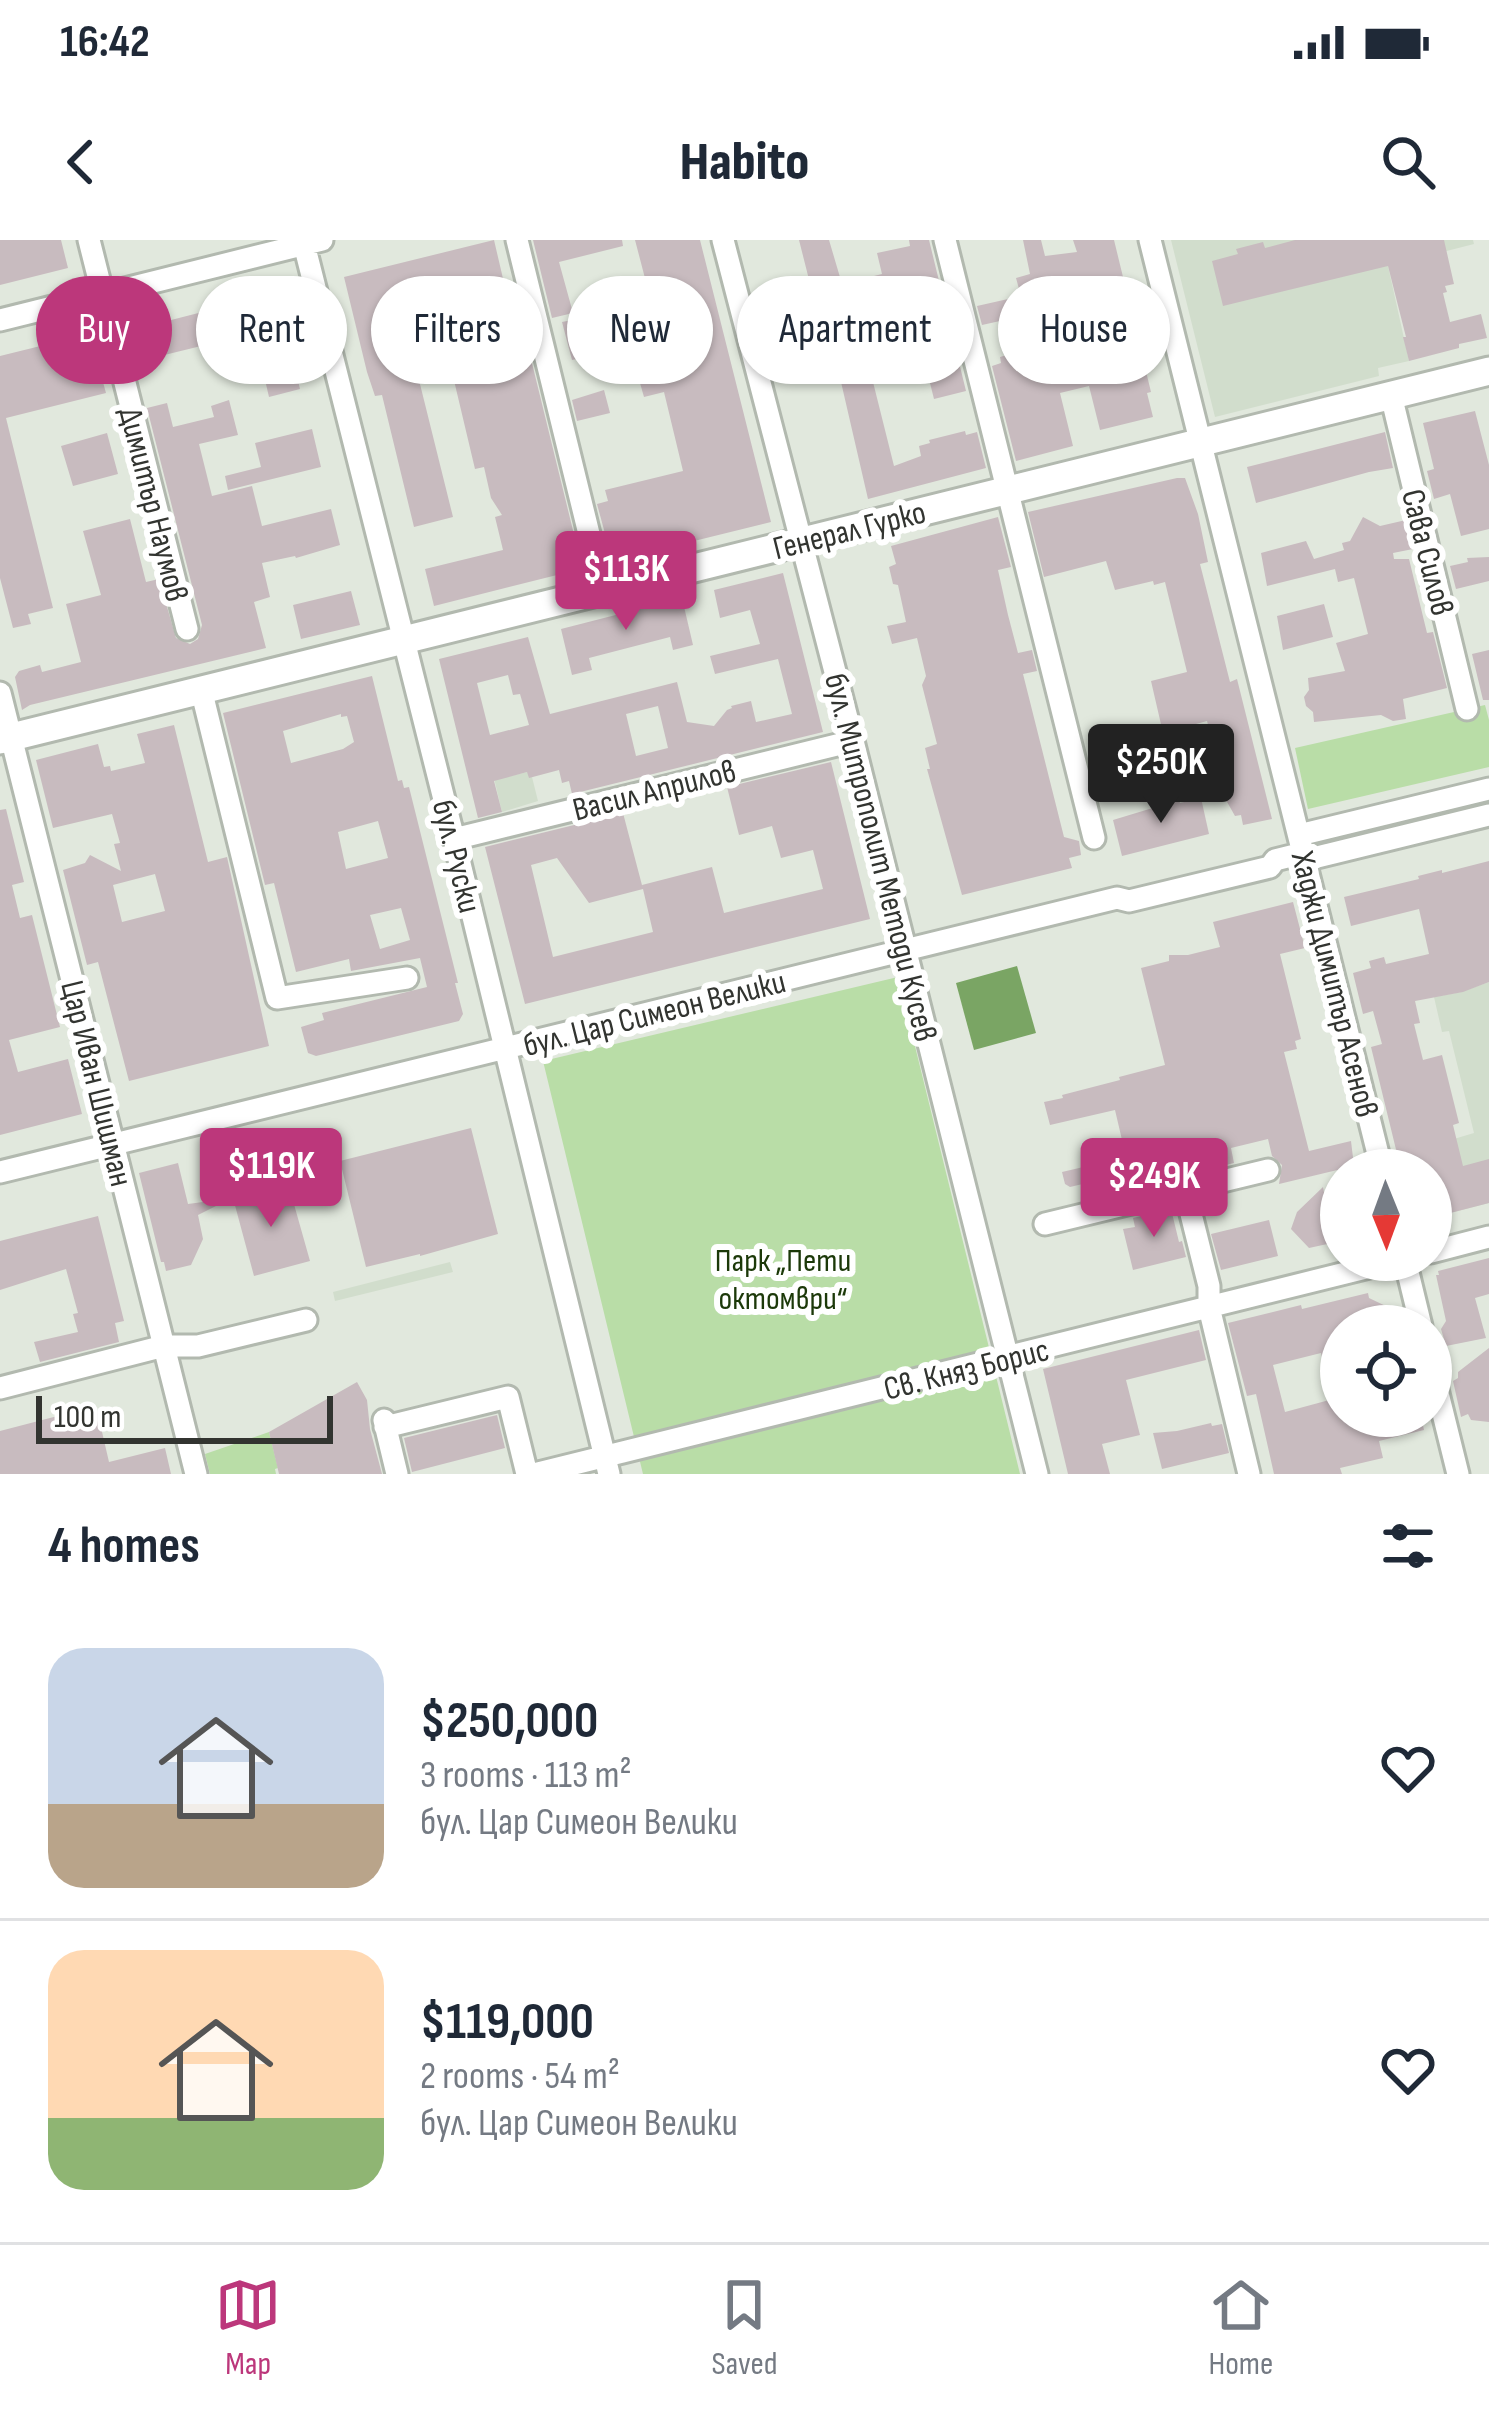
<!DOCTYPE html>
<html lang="en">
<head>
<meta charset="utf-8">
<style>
  body { margin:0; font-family:"Sofia Sans Condensed",sans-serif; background:#f6f6f7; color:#1f2937; height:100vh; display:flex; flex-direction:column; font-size:45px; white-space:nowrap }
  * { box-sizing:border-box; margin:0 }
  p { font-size:39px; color:#747a83 }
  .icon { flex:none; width:66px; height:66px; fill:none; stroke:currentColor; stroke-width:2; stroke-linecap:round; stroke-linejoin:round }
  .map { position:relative; height:1234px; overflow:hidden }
  .panel { display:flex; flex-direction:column; background:#fff; flex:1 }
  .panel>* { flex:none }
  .top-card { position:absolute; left:36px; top:36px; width:1419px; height:108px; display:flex; gap:24px }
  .needle { width:78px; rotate:179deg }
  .tools { position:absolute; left:1320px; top:909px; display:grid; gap:24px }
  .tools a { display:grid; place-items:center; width:132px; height:132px; border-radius:50%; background:#fff; box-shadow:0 3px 9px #0004; font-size:60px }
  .scale { position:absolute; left:36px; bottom:30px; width:297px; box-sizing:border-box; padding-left:12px; border:6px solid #323430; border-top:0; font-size:33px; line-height:42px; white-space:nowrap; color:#323430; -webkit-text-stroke:9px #fff; paint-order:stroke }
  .price { position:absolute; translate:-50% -102px; padding:0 27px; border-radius:12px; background:#bc377b; color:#fff; font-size:39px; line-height:78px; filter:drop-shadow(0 3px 6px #0008) }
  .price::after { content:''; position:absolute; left:50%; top:72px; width:36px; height:27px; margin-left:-18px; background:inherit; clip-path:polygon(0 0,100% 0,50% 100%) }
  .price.current { background:#222; color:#fff }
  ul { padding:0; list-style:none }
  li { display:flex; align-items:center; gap:36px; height:300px; padding:0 48px }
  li+li { border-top:3px solid #e0e1e3 }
  li span { display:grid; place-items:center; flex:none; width:336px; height:240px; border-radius:36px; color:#555 }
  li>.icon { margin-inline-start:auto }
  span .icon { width:144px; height:144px; fill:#fffc; stroke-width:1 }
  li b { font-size:51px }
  h2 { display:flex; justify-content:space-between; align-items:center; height:144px; padding:0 48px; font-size:51px }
  .pill { padding:0 42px; border-radius:54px; background:#fff; box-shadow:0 3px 9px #0004; font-size:42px; line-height:108px }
  .pill.current { background:#bc377b; color:#fff }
  .status { display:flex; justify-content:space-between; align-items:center; height:84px; padding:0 60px; background:#fff; direction:ltr }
  .status svg { height:33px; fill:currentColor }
  header { display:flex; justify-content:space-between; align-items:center; height:156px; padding:0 48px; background:#fff; font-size:54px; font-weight:800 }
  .tab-bar { display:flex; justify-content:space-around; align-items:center; height:168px; border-top:3px solid #e0e1e3; background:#fff; font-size:33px; color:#747a83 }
  .tab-bar a { display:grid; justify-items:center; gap:6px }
  .tab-bar .current { color:#bc377b }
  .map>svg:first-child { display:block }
  .built { fill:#d1ddcc }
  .green { fill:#b9dda7 }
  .water { fill:#7aa564 }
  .building { fill:#c8bbbf; fill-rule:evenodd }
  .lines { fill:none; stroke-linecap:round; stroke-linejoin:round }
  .minor-casing { stroke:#b2b9af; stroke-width:27 }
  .major-casing { stroke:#b2b9af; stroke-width:33 }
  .minor { stroke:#fff; stroke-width:21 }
  .major { stroke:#fff; stroke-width:27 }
  .labels { text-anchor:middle; stroke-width:12; stroke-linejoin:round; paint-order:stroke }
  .street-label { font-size:33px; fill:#323430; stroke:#fff }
  .park-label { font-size:33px; fill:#1c3909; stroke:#fff }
</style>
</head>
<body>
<div class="status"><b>16:42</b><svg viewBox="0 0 49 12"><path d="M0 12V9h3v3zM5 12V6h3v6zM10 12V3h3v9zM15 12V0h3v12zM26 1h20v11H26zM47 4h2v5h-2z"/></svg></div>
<header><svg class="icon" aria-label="back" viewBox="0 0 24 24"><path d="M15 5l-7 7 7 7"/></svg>Habito<svg class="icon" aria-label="search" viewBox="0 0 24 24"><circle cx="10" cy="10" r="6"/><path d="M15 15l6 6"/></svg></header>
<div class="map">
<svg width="1489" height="1234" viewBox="0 0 1489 1234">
  <rect width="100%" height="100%" fill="#e1e8dd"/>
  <path class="built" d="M1171 0H1473L1474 4 1388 26 1409 121 1378 128 1379 136 1215 177Z
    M527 532 532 537 538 561 502 572 493 534 511 536Z
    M1489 742V963L1454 972 1437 904 1474 893 1449 791 1442 792 1434 757 1461 752Z
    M450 1022 453 1032 335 1061 333 1052Z"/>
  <path class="green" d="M1485 465 1489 480V527L1308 569 1295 508Z
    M898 737 1020 1234H643L543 821Z
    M269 1192 278 1228 275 1229 276 1234H210L205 1214Z"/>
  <path class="water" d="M1017 726 1036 793 974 810 956 743Z"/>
  <path class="building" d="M0 0H61L68 28 0 45Z
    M494 0 508 60 516 58 581 323 577 330 434 366 425 329 503 310 495 277 502 275 491 258 484 227 475 229 452 132 419 140 453 277 414 287 382 155 375 156 367 132 344 37ZM481 58 493 107 463 114 453 65Z
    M533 0H622L623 6 559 22 573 73 552 78Z
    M635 0H700L771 282 621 319 618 310 610 312 597 264 608 261 605 250 683 231 664 152 644 157 640 143 673 135 650 41 646 42Z
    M799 0H829L842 44 882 34 877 13 910 6 909 0H929L966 151 934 159 909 59 864 69 867 79 858 82 894 226 921 216 919 206 930 203 929 200 965 191 966 195 977 192 986 228 868 259 829 90 822 91Z
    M1023 0H1041L1045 16 1077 12 1073 0H1114L1151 152 1147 153 1153 177 1100 190 1089 146 1060 153 1073 206 1016 221 992 126 1001 123 1000 117 1028 109 1036 142 1095 126 1091 111 1101 109 1090 64 1052 74 1057 94 1052 95 1054 99 1029 105 1022 76 982 85 977 66 1021 56 1016 38 1030 34Z
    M1295 0H1444L1454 44 1445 46 1447 52 1443 53 1450 82 1481 74 1487 98 1459 104V108L1409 121 1403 97H1406L1388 26 1223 66 1212 21 1238 14 1236 9 1263 2 1265 8Z
    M277 53 300 149 269 157 254 93 144 120 136 89Z
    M625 69 634 107 572 120 562 82Z
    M97 92 104 122 98 124 106 153 6 178 53 368 28 374 31 384 13 388 0 338V116Z
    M604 150 610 173 577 181 572 160Z
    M229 160 238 195 199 204 212 256 252 246 262 286 331 269 340 305 296 318 295 316 262 323 270 357 254 362 266 408 30 465 22 470 15 437 19 431 40 425 42 432 81 422 66 364 101 355 83 291 130 279 146 342 159 339 176 398 190 404 198 399 202 385 147 168 167 163 173 187 214 177 211 166Z
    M1475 171 1489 225V289L1461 296 1450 254 1434 259 1427 231 1434 229 1423 183Z
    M312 189 321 227 228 250 225 236 261 227 255 203Z
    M1385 192 1393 228 1369 232 1256 263 1247 227Z
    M107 193 118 234 73 246 61 206Z
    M1177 238H1185L1198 274 1208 322 1200 324 1230 442 1237 439 1272 579 1243 585 1241 575 1235 576 1222 553 1229 552 1216 499 1212 500 1207 481 1163 493 1151 441 1187 432 1165 342 1154 345 1153 341 1115 350 1106 321 1044 337 1028 272Z
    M998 277 1011 327 998 330 1008 375 1018 413 1032 410 1037 431 1023 434 1064 597 1079 601 1081 615 1069 618 1072 628 962 655 927 529H930L925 508 937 504 922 445 926 436 917 398 892 404 887 386 906 382 898 345 893 344 889 327 896 324 891 306Z
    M1363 277 1380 286 1406 280 1413 309 1393 313 1394 319H1409L1427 393 1433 392 1447 448 1403 459 1406 479 1393 481 1381 475 1314 482 1313 472 1306 466 1304 457 1309 450 1308 438 1345 431 1336 403 1368 394 1354 338 1338 342 1335 329 1267 346 1261 313 1306 301 1314 319 1344 310 1342 303 1350 301Z
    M1489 317V341L1456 349 1450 326 1468 322 1467 318Z
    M783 333 823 492 572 554 569 541 562 543 559 530 529 538 527 532 494 541 502 572 478 578 439 419 528 397 550 474 677 442 687 482 714 486 727 470 732 468 731 466 751 461 756 482 792 474 778 419 715 434 710 416 760 404 750 370 720 378 714 350ZM508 435 513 455 520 454 529 485 490 495 477 443ZM658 466 668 508 636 516 626 474Z
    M351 351 360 385 301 399 293 365Z
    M682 358 693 405 673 410 670 397 589 418 592 430 572 435 561 389Z
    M1324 364 1333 397 1283 410 1277 376Z
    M1489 410V460H1483L1472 414Z
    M372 436 398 541 402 540 404 548 409 547 458 743H455L463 774 459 781 316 816 308 813 301 787 324 780 322 773 427 747 420 718 351 731 349 719 296 732 274 643 265 645 223 473ZM341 474V477L347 476 354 502 343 509 291 523 283 491ZM378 581 388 618 346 629 338 592ZM401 668 410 700 380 709 370 675Z
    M174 485 208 622 227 617 269 806 129 841 98 722 87 725 63 630 85 623 90 615 121 631 114 604 120 603 112 574 53 588 36 520 98 504 104 527 110 526 111 531 145 523 137 494ZM155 634 165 671 122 682 113 645Z
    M1113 504 1116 518 1145 510 1151 534 1112 545 1109 537 1095 540 1088 510Z
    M831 522 870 679 525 764 485 607 623 573 643 649 642 645 712 627 724 673 823 649 813 610 781 618 772 586 739 595 727 547ZM557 618 589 663 643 649 653 692 553 717 531 625Z
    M1201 558 1209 594 1122 616 1113 580 1179 560 1180 563Z
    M6 569 24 642 12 645 20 678 32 675 60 787 9 800 18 832 68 819 82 874 0 895V570Z
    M1489 621V742L1463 752 1415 761 1420 783 1414 784 1423 820 1442 815 1459 883 1453 885 1463 926 1489 919V963L1431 978V930H1401L1371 807 1382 804 1373 771 1363 774 1353 733 1371 728 1369 721 1384 717 1386 724 1429 714 1419 669 1351 686 1344 657 1419 639 1418 636 1442 630V633Z
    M1293 662 1305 708 1280 714 1301 799 1295 801 1297 809 1284 812 1309 911 1351 901 1354 926 1279 944 1282 925 1272 916 1268 899 1231 908 1234 923 1158 941 1154 927 1070 947 1065 944 1062 932 1126 917 1115 870 1050 885 1044 862 1063 858 1062 855 1120 840 1119 837 1165 825 1141 728 1169 721V715H1188L1220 707 1213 682Z
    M471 888 498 994 420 1016V1014L366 1027 340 921Z
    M178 923 188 964 225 959 226 961 198 975 203 999 191 1025 166 1031 164 1022H161L139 933Z
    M288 943 310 1021 254 1036 233 958Z
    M1323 947 1327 969 1341 965V1001L1309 1008 1291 989 1297 972Z
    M1174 968 1171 969 1179 1002 1182 1001 1186 1017 1133 1030 1123 989 1135 987 1133 978Z
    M98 976 124 1081 115 1083 119 1102 40 1122 34 1102 78 1092 73 1074 78 1073 66 1029 0 1050V1001Z
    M1269 980 1278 1016 1221 1030 1211 994Z
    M1489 1018V1054L1475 1058 1486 1098 1446 1106 1441 1089 1446 1081 1436 1035H1439L1438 1031Z
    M1368 1053 1369 1058 1394 1070 1399 1086H1341V1176H1421L1424 1190 1379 1201 1383 1218 1340 1228 1342 1234H1274L1256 1154 1247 1156 1228 1083 1301 1065 1302 1069ZM1321 1113 1333 1159 1285 1172 1273 1125Z
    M1199 1090 1206 1120 1126 1140 1140 1195 1102 1204 1110 1234H1068L1043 1129Z
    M1489 1108V1182L1471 1180 1468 1174 1461 1177 1453 1141 1458 1138V1132Z
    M357 1142 367 1160 370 1189 382 1234H279L269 1192Z
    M96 1166 109 1222 165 1208 171 1234H0V1191Z
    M497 1175 505 1208 412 1232 404 1198Z
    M1211 1183 1212 1186 1222 1184 1229 1213 1162 1229 1153 1193 1177 1191Z"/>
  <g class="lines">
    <defs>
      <path id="minor" d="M89 0 187 389
        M303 0 454 599 609 1234
        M517 0 603 351
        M723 0 853 501 1037 1234
        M945 0 1094 598
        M1150 0 1382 930
        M0 80 322 0
        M1391 155 1467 469
        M201 449 277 758 407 738
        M0 453 196 1234
        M1299 595 1489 549
        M454 599 853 501
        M1305 620 1489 575
        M0 932 1117 658 1129 661 1270 627 1275 620 1303 613
        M1185 950 1209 1046V1067L1249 1234
        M1045 984 1268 930
        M1431 1012 1489 997
        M1405 1020 1421 1086
        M1431 1125 1458 1234
        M0 1148 164 1106H198L306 1080
        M384 1180 397 1234
        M385 1187 508 1157 527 1234
        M534 1234 1398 1020"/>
      <path id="major" d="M0 500 1489 131"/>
    </defs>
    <use href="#minor" class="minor-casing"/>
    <use href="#major" class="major-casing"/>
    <use href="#minor" class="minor"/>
    <use href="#major" class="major"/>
  </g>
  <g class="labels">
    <g class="street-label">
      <text transform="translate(155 264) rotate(76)" y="12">Димитър Наумов</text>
      <text transform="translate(849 289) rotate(-14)" y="12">Генерал Гурко</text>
      <text transform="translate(1429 312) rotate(76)" y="12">Сава Силов</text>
      <text transform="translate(654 549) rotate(-14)" y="12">Васил Априлов</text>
      <text transform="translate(458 616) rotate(76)" y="12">бул. Руски</text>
      <text transform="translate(882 617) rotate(76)" y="12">бул. Митрополит Методи Кусев</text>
      <text transform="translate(1336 744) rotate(76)" y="12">Хаджи Димитър Асенов</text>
      <text transform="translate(654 772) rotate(-14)" y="12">бул. Цар Симеон Велики</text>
      <text transform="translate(98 843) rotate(76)" y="12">Цар Иван Шишман</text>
      <text transform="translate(966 1128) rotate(-14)" y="12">Св. Княз Борис</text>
    </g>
    <g class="park-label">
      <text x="783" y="1031">Парк „Пети<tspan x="783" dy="38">октомври“</tspan></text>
    </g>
  </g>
</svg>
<div class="tools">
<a><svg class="needle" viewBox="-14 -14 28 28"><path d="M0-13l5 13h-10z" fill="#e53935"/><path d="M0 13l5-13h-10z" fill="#747a83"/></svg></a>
<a><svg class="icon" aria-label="locate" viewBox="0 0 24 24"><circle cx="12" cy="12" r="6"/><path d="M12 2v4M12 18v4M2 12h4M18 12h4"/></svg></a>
</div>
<div class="scale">100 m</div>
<b class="price" style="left:626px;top:393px">$113K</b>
<b class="price current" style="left:1161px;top:586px">$250K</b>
<b class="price" style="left:271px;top:990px">$119K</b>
<b class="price" style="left:1154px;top:1000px">$249K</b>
<div class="top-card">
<a class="pill current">Buy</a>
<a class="pill">Rent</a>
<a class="pill">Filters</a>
<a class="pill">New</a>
<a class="pill">Apartment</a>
<a class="pill">House</a>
</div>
</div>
<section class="panel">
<h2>4 homes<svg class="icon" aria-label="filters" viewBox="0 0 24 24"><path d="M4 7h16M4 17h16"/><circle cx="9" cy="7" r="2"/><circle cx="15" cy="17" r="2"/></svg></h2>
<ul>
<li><span style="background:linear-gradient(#c9d6e8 65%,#b9a48a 0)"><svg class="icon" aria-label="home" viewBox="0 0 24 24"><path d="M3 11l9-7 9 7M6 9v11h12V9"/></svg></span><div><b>$250,000</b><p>3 rooms · 113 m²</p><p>бул. Цар Симеон Велики</p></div><svg class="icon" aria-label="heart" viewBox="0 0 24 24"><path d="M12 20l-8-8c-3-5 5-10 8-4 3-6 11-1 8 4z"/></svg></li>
<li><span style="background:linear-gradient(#ffd9b3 70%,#8fb573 0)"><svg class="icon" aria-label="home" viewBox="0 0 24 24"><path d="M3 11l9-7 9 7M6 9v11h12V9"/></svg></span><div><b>$119,000</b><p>2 rooms · 54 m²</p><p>бул. Цар Симеон Велики</p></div><svg class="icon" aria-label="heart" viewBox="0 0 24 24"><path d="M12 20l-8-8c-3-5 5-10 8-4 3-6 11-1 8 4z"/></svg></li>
</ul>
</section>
<nav class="tab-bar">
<a class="current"><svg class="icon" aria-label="map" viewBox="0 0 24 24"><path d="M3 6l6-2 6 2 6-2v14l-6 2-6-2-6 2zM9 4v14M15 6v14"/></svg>Map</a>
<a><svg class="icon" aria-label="saved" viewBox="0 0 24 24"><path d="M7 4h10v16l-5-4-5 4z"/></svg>Saved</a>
<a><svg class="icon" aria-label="home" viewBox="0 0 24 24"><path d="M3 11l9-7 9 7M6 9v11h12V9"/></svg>Home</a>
</nav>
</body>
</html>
